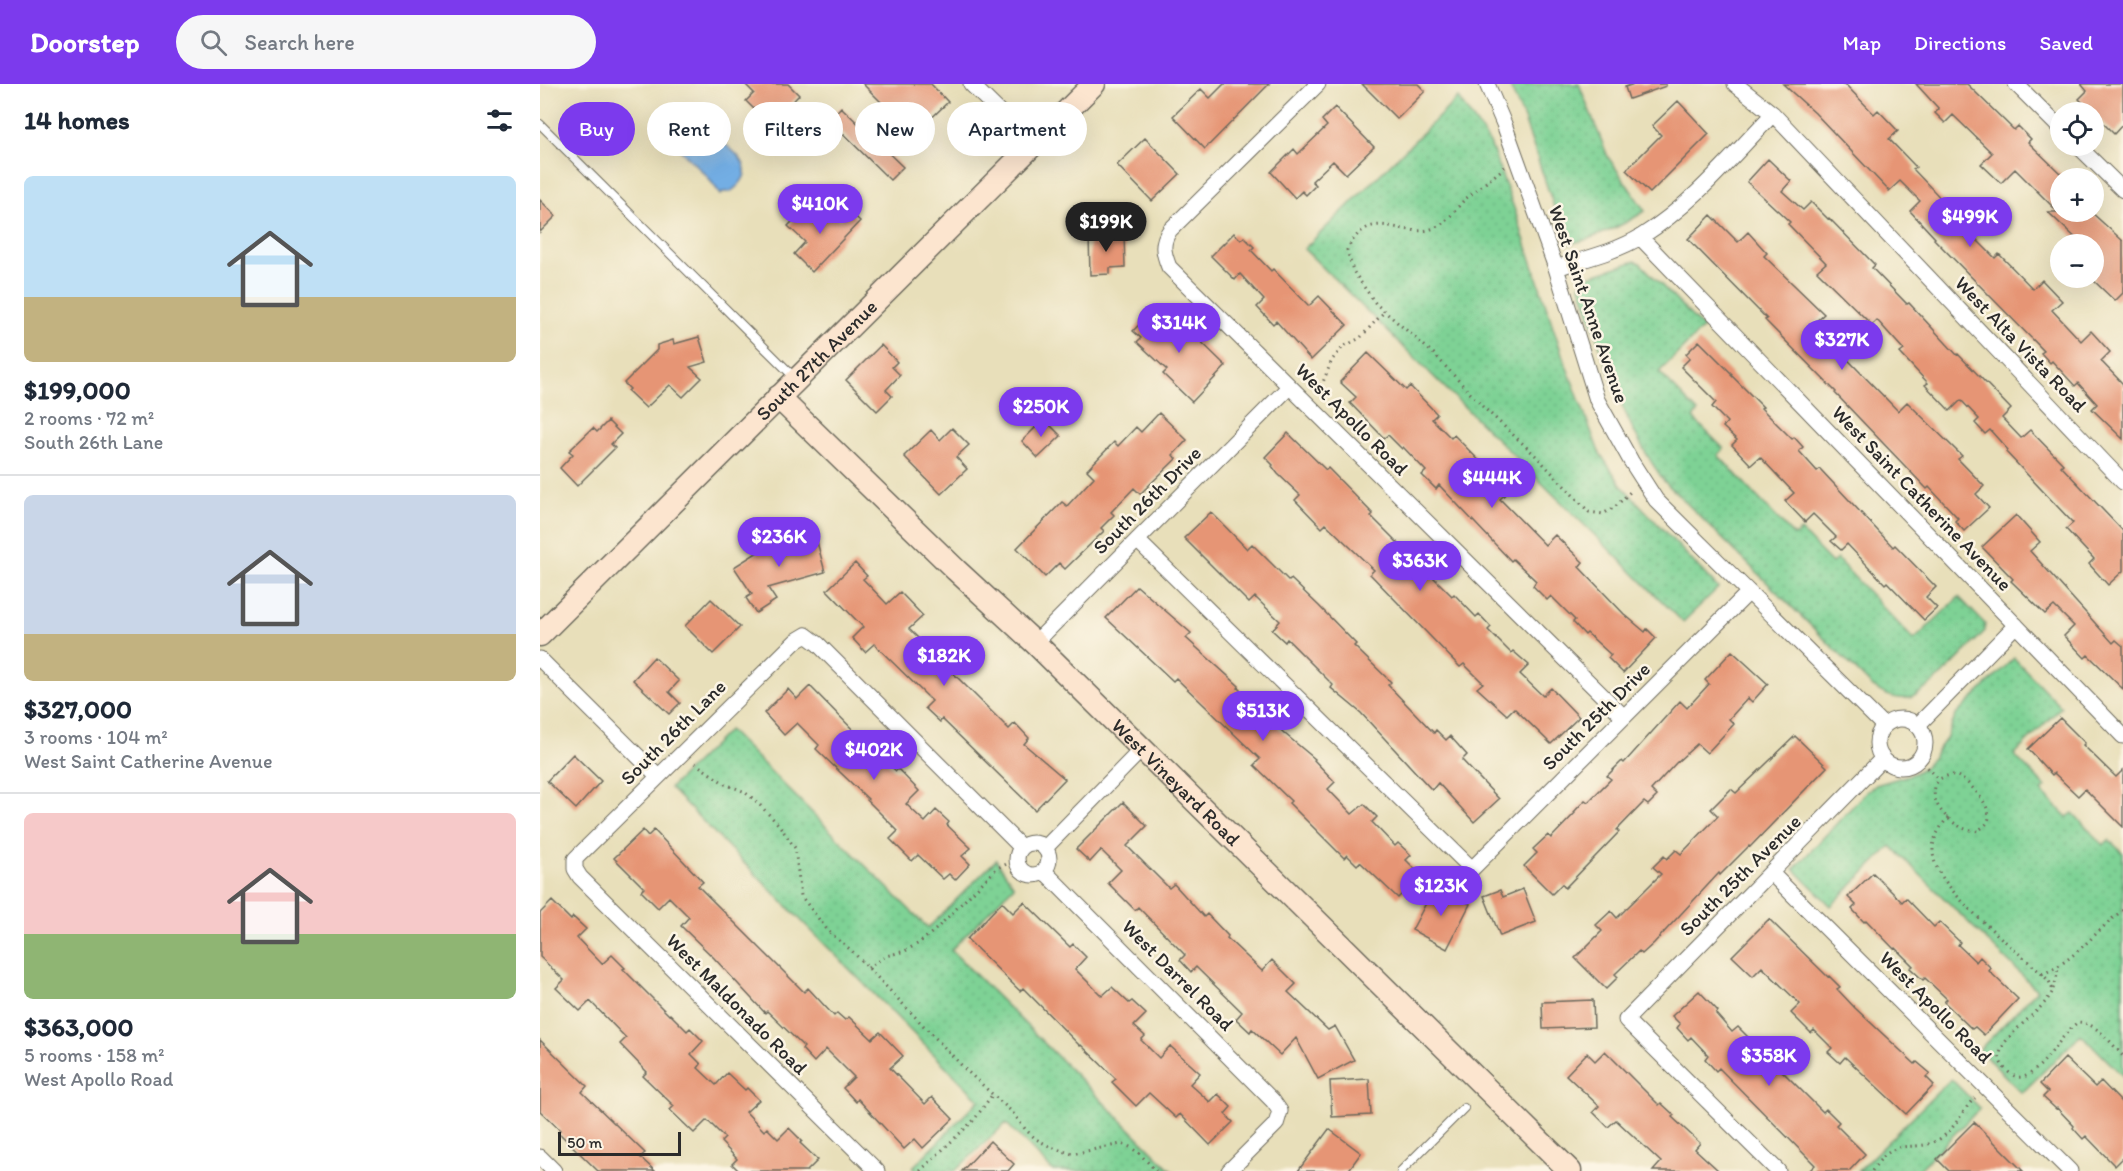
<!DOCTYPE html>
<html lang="en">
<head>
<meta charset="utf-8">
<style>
  body { margin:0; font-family:Itim,sans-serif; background:#f6f6f7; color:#1f2937; height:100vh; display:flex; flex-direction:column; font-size:22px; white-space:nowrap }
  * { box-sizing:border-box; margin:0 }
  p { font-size:20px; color:#747a83 }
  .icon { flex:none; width:33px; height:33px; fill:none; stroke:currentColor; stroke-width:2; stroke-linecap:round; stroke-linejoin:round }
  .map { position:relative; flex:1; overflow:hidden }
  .details { display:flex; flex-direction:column; background:#fff; width:540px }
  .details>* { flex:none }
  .guide { position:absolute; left:18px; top:18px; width:570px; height:54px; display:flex; gap:12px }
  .fabs { position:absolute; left:1510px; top:18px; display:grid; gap:12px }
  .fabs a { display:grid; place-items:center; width:54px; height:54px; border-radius:50%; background:#fff; box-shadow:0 6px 24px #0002; font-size:30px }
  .scale { position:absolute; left:18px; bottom:15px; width:123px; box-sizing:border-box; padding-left:6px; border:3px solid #2b2b2b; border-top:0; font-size:16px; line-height:21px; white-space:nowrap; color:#2b2b2b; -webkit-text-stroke:4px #fcf5e5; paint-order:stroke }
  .price { position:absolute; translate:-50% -51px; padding:0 14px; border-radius:21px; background:#7c3aed; color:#fff; font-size:20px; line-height:39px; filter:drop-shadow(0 2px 3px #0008) }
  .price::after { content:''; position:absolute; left:50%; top:36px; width:18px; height:14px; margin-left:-9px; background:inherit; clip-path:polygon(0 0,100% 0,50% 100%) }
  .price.current { background:#222; color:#fff }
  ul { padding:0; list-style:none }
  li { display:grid; align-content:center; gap:12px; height:318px; padding:0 24px }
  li+li { border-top:2px solid #e0e1e3 }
  li span { display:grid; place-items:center; height:186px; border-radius:9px; color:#555 }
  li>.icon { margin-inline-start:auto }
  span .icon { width:108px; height:108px; fill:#fffc; stroke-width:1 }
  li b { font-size:26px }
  h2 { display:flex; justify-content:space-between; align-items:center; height:72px; padding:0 24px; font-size:26px }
  .chip { padding:0 21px; border-radius:27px; background:#fff; box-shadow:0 6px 24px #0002; font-size:21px; line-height:54px }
  .chip.current { background:#7c3aed; color:#fff }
  header { display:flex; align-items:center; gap:36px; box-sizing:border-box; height:84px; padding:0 30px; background:#7c3aed; color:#fff }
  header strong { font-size:28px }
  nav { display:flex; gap:33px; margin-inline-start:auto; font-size:21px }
  .search { width:420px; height:54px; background:#f6f6f7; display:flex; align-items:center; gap:15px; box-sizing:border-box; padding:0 21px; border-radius:33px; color:#747a83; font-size:22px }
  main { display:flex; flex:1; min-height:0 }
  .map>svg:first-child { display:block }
  .green { fill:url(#green-dots); stroke:#547e60; stroke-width:1.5 }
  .water { fill:#73aee4; stroke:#4f6c88; stroke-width:1.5 }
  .building { fill:#e69574 }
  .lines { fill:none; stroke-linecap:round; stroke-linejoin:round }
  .lane-casing { stroke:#6d6a5d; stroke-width:10 }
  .street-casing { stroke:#6d6a5d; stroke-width:17 }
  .secondary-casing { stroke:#6d6a5d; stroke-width:25 }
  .path { stroke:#6d6a5d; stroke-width:3; stroke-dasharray:1.5 4.5; stroke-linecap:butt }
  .lane { stroke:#fff; stroke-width:8 }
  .street { stroke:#fff; stroke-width:15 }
  .secondary { stroke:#fce5cf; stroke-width:22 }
  .labels { text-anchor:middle; stroke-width:5; stroke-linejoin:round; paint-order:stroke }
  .street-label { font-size:20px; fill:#2b2b2b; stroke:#fcf5e5 }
</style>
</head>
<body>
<header>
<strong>Doorstep</strong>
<div class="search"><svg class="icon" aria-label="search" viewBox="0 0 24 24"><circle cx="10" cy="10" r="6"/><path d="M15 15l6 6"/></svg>Search here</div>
<nav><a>Map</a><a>Directions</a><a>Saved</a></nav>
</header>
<main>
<section class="details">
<h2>14 homes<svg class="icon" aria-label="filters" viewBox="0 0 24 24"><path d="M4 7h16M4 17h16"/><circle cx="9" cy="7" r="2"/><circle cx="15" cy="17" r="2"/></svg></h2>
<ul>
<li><span style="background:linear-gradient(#bfe0f5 65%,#c2b280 0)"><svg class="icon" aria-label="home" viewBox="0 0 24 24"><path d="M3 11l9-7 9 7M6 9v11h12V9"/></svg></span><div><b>$199,000</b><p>2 rooms · 72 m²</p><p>South 26th Lane</p></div></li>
<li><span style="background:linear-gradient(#c9d6e8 75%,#c2b280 0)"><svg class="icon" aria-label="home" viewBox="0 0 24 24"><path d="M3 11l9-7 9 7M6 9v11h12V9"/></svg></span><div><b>$327,000</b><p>3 rooms · 104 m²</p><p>West Saint Catherine Avenue</p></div></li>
<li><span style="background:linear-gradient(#f6c9c9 65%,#8fb573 0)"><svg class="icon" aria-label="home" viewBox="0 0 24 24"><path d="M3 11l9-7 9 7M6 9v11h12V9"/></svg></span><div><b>$363,000</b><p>5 rooms · 158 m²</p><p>West Apollo Road</p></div></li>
</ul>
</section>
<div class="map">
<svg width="1583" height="1087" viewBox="0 0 1583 1087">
  <defs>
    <pattern id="green-dots" width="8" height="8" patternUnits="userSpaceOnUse" patternTransform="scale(1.5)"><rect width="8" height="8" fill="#7ed295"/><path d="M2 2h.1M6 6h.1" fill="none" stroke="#6db481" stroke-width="1.8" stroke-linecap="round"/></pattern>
  </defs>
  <rect width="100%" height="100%" fill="#fcf5e5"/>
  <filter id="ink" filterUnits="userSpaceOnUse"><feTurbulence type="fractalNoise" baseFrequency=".0167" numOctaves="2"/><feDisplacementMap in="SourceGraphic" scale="12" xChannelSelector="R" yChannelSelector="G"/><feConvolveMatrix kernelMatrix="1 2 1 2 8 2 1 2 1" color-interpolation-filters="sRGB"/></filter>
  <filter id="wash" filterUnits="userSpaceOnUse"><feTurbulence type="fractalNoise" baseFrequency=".008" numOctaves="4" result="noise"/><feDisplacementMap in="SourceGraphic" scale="24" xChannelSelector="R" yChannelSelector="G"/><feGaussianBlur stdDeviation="1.35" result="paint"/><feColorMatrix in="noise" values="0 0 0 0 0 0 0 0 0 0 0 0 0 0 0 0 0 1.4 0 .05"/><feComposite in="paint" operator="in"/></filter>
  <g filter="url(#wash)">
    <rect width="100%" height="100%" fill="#e8dfba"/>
    <path class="green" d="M969 0H1039L1068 73 1105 127C1082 142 1056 154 1029 160L1026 158 984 35Z
      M918 14 950 59 974 124 1023 273 1059 368 1082 402 1178 504 1143 538 764 165Z
      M1095 177 1100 179 1163 244 1119 288 1158 328 1153 334 1184 365 1178 371 1254 452 1261 447 1292 479 1297 475 1374 556 1419 513 1445 540V547C1430 562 1386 612 1368 614 1355 616 1344 611 1333 603L1124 397C1080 336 1064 272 1040 202L1043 194Z
      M1474 574 1521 623 1474 671 1506 703 1501 707 1527 733 1533 729 1563 761 1569 756 1583 769V992L1541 950 1482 1009 1439 966 1497 906 1351 762 1291 822 1254 785 1327 707 1336 701 1375 689 1386 682 1406 655 1416 631Z
      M189 646 388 844 456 776 474 802 411 866 632 1087H513L466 1039 415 1087H376L373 1083 439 1016 130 704Z
      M1411 995 1440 1024 1378 1087H1318Z"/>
    <path class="water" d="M168 20 174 26 175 32 166 41V45C185 63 228 82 190 108H183L181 111 167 92 127 53C129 35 154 26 168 20Z"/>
    <g id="blocks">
      <path class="building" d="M205 0H248L259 11 239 32 236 30 227 38 206 17 214 9Z
        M323 0H391L408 18 374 51Z
        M684 0H729L665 65 633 32 661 5 670 14Z
        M822 0H878L885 7 857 35Z
        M1094 0H1126V2L1089 15 1085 3Z
        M1243 0H1305L1334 30 1338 26 1358 47 1349 55 1376 83 1373 85 1426 141 1424 143 1455 174 1459 170 1493 205 1502 196 1522 217 1512 226 1541 257 1551 247 1570 268 1561 277 1583 300V355L1552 325 1557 320 1538 299 1535 302 1512 277 1510 279 1501 269 1504 267 1394 155 1395 154 1370 127 1380 117 1360 97 1349 107 1275 29Z
        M1376 0H1427L1474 46 1478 42 1491 55 1488 58 1522 91 1521 128H1551L1583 157V209L1575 217 1554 197V160H1542L1508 128H1518L1475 85 1461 99 1441 80 1452 69 1413 31 1405 39 1395 29 1399 25Z
        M1541 0H1583V40L1574 50 1539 15 1547 7Z
        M1138 17 1169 50 1110 109 1086 86 1121 51 1112 42Z
        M301 23 363 83 350 96 289 36Z
        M795 23 834 63 806 90 793 77 772 97 776 101 766 111 762 107 755 114 731 88 754 65 758 70 787 42 782 36Z
        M605 54 640 90 612 117 577 81Z
        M1228 75 1251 97 1242 107 1263 126 1271 118 1288 135 1289 134 1335 181 1332 184 1367 220 1369 219 1417 271 1418 270 1471 325 1462 334 1481 354 1490 346 1523 380 1521 382 1583 447V487L1568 501 1549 480 1554 475 1526 445 1533 439 1466 368 1468 366 1450 346 1445 350 1435 339 1439 335 1421 316 1410 327 1385 301 1388 299 1360 269 1364 266 1337 236 1332 241 1277 187 1286 179 1248 140 1250 138 1207 98Z
        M0 116 16 132 0 148Z
        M268 122 278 133 285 125 293 133 295 131 300 136 309 127 320 137 272 188 254 170 265 158 248 142Z
        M1171 131 1198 158 1208 148 1227 169 1224 172 1284 230 1273 240 1358 327 1367 318 1422 372 1418 375 1444 402 1436 410 1449 424 1424 447 1415 437 1418 434 1389 403 1387 405 1295 309 1296 308 1225 236 1227 235 1148 155Z
        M694 149 701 156 704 153 714 163 711 166 731 187 733 185 769 222 779 212 807 241 771 276 736 237 733 240 717 223 724 216 700 190 695 196 671 172Z
        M584 150 585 183 570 184V190L550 191 549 151Z
        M613 226 628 241 636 233 686 282 652 318 623 290 627 286 597 258 601 254 593 247Z
        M159 253 167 278 150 283 162 294 143 313 130 301 106 324 88 307 90 305 84 299 117 266V261L133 256 134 260Z
        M1159 257 1192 290 1191 291 1223 323 1221 324 1252 355 1254 353 1263 363 1259 367 1277 387 1280 385 1353 463 1355 461 1396 503 1386 513 1397 524 1384 536 1347 498 1345 500 1307 460 1301 466 1291 457 1296 453 1273 430 1265 438 1245 417 1254 409 1220 373 1211 381 1192 361 1197 356 1183 343 1187 338 1172 323 1176 318 1141 283 1150 274 1146 270Z
        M341 261 357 278 352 283 360 291 346 306 352 312 337 327 306 296Z
        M828 269 866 306 870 302 897 330 892 335 911 354 914 351 969 407 960 415 1005 461 1015 451 1043 478 1039 483 1084 530 1105 548 1107 545 1116 554 1083 589 1068 574 1071 571 1047 549 1045 551 1033 538 1035 536 1011 512 1007 516 993 502 996 497 973 475 971 477 899 401 896 405 882 391 886 387 863 363 862 365 848 351 844 354 810 319 816 313 800 298Z
        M619 329 647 356 633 371 636 375 600 410 594 404 571 428 574 431 561 444 564 447 525 485 519 479 505 493 477 464 522 418 527 422 554 393 547 386 574 358 578 362 596 343 601 348Z
        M504 335 521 352 498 374 482 357Z
        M68 337 81 350 71 360 75 364 37 402 20 384 33 370 29 367 53 344 57 348Z
        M412 344 429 361 416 373 427 385 401 410 364 372 391 346 400 356Z
        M748 349 786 386 788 384 833 430 831 432 873 474 878 469 892 484 888 488 912 512 914 510 936 533 939 530 951 543 948 546 971 569 973 567 989 581 980 590 1003 612 1011 604 1039 633 1011 660 974 624 967 631 948 614 937 604 943 599 924 580 920 583 830 490 834 486 786 440 782 444 755 416 760 411 738 390 732 382 733 381 725 373Z
        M671 428 707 465 712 460 749 497 751 495 779 522 816 560 814 562 851 598 848 601 894 649 896 646 906 656 910 652 927 671 922 676 959 715 934 738 898 699 892 706 821 629 791 604 793 601 747 555 745 558 732 546 740 537 715 513 709 519 644 454Z
        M1476 431 1500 458 1490 467 1573 559 1576 556 1583 562V605L1548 571 1545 574 1524 552 1534 542 1514 522 1505 530 1471 497 1473 495 1442 463Z
        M275 450 285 488 228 504 236 516 216 529 206 514 212 510 194 483 226 463Z
        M315 479 327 492 323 495 347 520 360 508 383 532 369 545 389 565 392 562 403 573 400 576 469 645 475 639 489 654 484 660 525 695 495 726 402 635 400 638 385 624 392 617 334 560 325 568 312 554 323 543 287 506Z
        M597 502 651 549 646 554 699 602 698 604 745 650 775 675 774 676 795 698 788 705 812 730 824 720 837 733 832 738 855 762 858 759 871 771 866 776 875 785 871 789 878 793 858 814 820 778 817 781 807 771 804 774 749 719 751 717 714 681 720 675 636 594 633 597 566 534Z
        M171 515 200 543 173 570 145 542Z
        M1192 567 1228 600 1212 618 1208 614 1189 635 1194 640 1167 669 1157 660 1136 679 1111 706 1117 712 1108 721 1104 718 1077 746 1079 748 1025 804 1022 800 1012 810 984 782 997 769 993 765 1008 751 1011 754 1035 729 1034 728 1045 716 1048 718 1071 695 1067 692 1082 677 1084 679 1140 617 1147 624 1169 600 1165 596Z
        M114 573 139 597 129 608 140 619 129 630 93 596Z
        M270 602 319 652 356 687 358 685 379 707 366 720 385 738 396 726 409 738 407 741 431 764 422 772 430 780 415 796 409 790 403 795 378 771 372 777 350 755 358 747 327 716 328 715 276 665 279 661 257 639 244 651 224 629 248 605 257 615Z
        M1520 634 1545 659 1543 661 1576 693 1583 686V743L1545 705 1538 712 1514 689 1512 691 1488 665Z
        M1255 652 1287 683 1210 763 1209 762 1180 791 1179 789 1114 859 1102 870 1099 867 1075 890 1078 893 1066 905 1035 874 1062 847 1056 841 1071 827 1077 834 1121 790 1113 783 1124 772 1127 775 1136 766 1141 770 1178 732 1171 725 1191 705 1196 709Z
        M33 670 61 697 36 725 7 697Z
        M583 718 607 742 587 762 629 804 634 800 664 833 667 830 688 852 687 854 722 887 732 876 756 900 748 908 788 946 795 942 814 976 778 995 756 954 740 971 712 945 710 948 696 935 702 928 656 883 651 888 640 876 645 871 598 823 595 826 568 799 581 786 561 766 550 778 536 765Z
        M103 746 108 752 114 746 163 798 158 802 264 908 268 904 294 932 297 929 305 936 309 933 332 955 340 948 363 972 350 984 385 1020 392 1013 413 1035 383 1064 375 1055 364 1065 318 1015 316 1018 303 1004 314 993 286 965 274 978 262 965 264 963 227 927 225 929 174 874 141 842 149 833 129 813 118 824 101 807 104 804 74 774Z
        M1333 789 1362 818 1366 814 1394 843 1399 838 1420 858 1418 861 1436 878 1440 873 1451 884 1449 887 1478 915 1444 951 1435 943 1432 945 1404 918 1407 915 1385 894 1383 896 1370 884 1373 882 1355 864 1354 865 1326 836 1324 838 1312 825 1316 821 1308 813Z
        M895 802 930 820 907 865 872 846Z
        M983 805 996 838 960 852 944 812 960 806 963 813Z
        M12 817 31 836 33 833 46 845 37 854 62 880 72 871 85 884 83 885 129 931 130 930 147 947 150 944 163 957 151 970 161 980 158 984 176 1001 187 989 205 1006 207 1004 219 1016 206 1028 224 1047 227 1044 238 1055 249 1044 262 1057 260 1059 278 1076 267 1087H199L192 1080 197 1075 181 1058 185 1054 167 1036 154 1049 130 1026 134 1022 103 992 107 988 80 960 86 954 50 917 40 927 16 904 24 896 0 873V829Z
        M462 818 473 829 484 818 530 863 533 860 546 873 535 885 562 912 572 903 589 919 592 917 606 930 594 942 605 952 601 956 619 974 630 962 660 989 650 1000 670 1018 678 1010 691 1023 685 1030 693 1038 670 1061 640 1030 636 1034 609 1009 596 1022 572 998 576 995 541 961 540 962 483 904 480 907 427 855Z
        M1229 835 1288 893 1289 892 1300 903 1297 905 1315 924 1375 980 1377 978 1390 989 1386 993 1394 1001 1366 1030 1305 973 1300 979 1288 968 1292 964 1274 946 1271 949 1251 929 1260 920 1222 883 1213 892 1192 872Z
        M1159 907 1178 927 1176 930 1192 948 1198 943 1223 968 1230 962 1245 977 1238 983 1283 1028 1286 1025 1299 1038 1296 1041 1325 1070 1309 1087H1269L1275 1081 1179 984 1176 987 1165 975 1168 971 1151 953 1148 956 1137 944 1140 940 1132 932Z
        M1053 916 1054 943 1003 945 1002 918Z
        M0 956 47 1002 42 1008 105 1069 100 1073 115 1087H58L18 1048 20 1046 0 1027Z
        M1065 967 1119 1021 1121 1019 1134 1031 1132 1033 1160 1059 1155 1065 1179 1087H1113L1121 1078 1076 1036 1068 1043 1053 1028 1059 1022 1026 991 1047 969 1055 977Z
        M1525 974 1555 1003 1561 997 1583 1020V1074L1575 1082 1546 1052 1543 1055 1533 1044 1534 1042 1517 1024 1516 1025 1503 1013 1508 1008 1500 1000Z
        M829 995 831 1031 792 1033 790 997Z
        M1434 1038 1483 1087H1409L1397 1075Z
        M789 1045 821 1069 808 1087H758Z
        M450 1057 474 1080 468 1087H422Z"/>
    </g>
  </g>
  <g filter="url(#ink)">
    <use href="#blocks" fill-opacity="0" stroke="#6d6a5d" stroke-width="1.5"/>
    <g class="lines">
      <defs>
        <path id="lane" d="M0 40 255 294
          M861 1087 924 1024"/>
        <path id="street" d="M431 0 493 61
          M778 0 630 146C621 159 623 168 629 183L1084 633
          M947 0 964 40 1016 184 1057 316 1091 377 1116 416 1344 642
          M1195 0 1233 30 1583 398
          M1476 0 1521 45
          M1538 62 1583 106
          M1100 153 1583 652
          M1016 184C1044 175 1076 168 1102 152 1153 120 1191 73 1233 30
          M597 456 932 785 1209 508
          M495 559 749 303
          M0 575 118 692
          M1337 659a24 24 0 1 1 48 0a24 24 0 1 1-48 0Z
          M1378 641 1476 541
          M477 775a16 16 0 1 1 32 0a16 16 0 1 1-32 0Z
          M505 764 602 665
          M504 787 733 1017 740 1027 736 1040 689 1087
          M1231 789 1530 1087
          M0 1073 14 1087
          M337 1087 40 793 35 785V775L256 557 266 551 278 560 481 763
          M1238 1087 1086 936 1343 674"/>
        <g id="secondary">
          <path id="s1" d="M238 313 416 486 495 559 1030 1087"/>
          <path id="s2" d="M0 551 554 0"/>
        </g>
      </defs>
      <use href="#lane" class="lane-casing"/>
      <use href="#street" class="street-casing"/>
      <use href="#secondary" class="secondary-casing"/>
      <path class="path" d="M965 83C953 93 941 102 929 112 918 120 912 134 900 141 866 162 833 115 807 166L813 187 836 220 894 270 942 322 995 371 1049 428 1063 430 1075 423 1092 406
        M775 305 783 298 792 276 803 263 820 254 844 228
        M1379 675 1399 695C1405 693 1411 689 1417 692 1429 697 1454 724 1448 737 1447 741 1441 744 1438 747 1433 746 1427 746 1423 744 1405 736 1385 714 1399 695
        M155 679 185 700 203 707 215 716 239 741 255 764 261 812 288 847 312 867 427 987 472 1028 486 1046 496 1055 511 1063 532 1070 581 1060 590 1063 600 1070 616 1087
        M1408 733C1398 746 1390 758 1394 775 1401 810 1482 869 1509 897L1513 906C1503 933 1433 963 1471 990 1476 994 1483 994 1488 991 1509 978 1519 953 1538 938 1557 939 1571 959 1583 972
        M328 884 346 872 365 867 379 859 395 846 457 784 474 777
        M1502 890C1534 878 1556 846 1583 826
        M1513 905 1516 897 1518 884
        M1442 976 1450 972 1459 971
        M380 1087 434 1036 452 1011
        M1332 1087C1357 1048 1374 1072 1401 1054 1416 1044 1422 1026 1435 1014"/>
      <use href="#lane" class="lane"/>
      <use href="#street" class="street"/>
      <use href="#secondary" class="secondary"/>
    </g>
  </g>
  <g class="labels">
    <g class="street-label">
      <text transform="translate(1049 220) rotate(71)" y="7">West Saint Anne Avenue</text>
      <text transform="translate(1481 260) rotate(46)" y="7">West Alta Vista Road</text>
      <text dy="7" stroke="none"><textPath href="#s2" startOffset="390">South 27th Avenue</textPath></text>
      <text transform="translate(812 335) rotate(45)" y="7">West Apollo Road</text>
      <text transform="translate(1382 414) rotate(46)" y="7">West Saint Catherine Avenue</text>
      <text transform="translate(607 416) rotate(-45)" y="7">South 26th Drive</text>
      <text transform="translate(1056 632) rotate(-45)" y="7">South 25th Drive</text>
      <text transform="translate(133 648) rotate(-45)" y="7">South 26th Lane</text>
      <text dy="7" stroke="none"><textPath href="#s1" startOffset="554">West Vineyard Road</textPath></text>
      <text transform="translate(1200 791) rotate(-45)" y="7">South 25th Avenue</text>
      <text transform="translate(638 891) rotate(45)" y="7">West Darrel Road</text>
      <text transform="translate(197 920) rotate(45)" y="7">West Maldonado Road</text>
      <text transform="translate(1396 923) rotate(45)" y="7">West Apollo Road</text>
    </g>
  </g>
</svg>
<div class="fabs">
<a><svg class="icon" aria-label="locate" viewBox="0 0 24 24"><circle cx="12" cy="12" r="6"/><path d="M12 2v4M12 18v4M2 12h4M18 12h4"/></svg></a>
<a>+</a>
<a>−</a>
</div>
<div class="scale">50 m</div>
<b class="price" style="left:280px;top:151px">$410K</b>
<b class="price" style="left:1430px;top:164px">$499K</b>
<b class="price current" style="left:566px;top:169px">$199K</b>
<b class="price" style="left:639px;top:270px">$314K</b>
<b class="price" style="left:1302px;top:287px">$327K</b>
<b class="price" style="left:501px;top:354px">$250K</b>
<b class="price" style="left:952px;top:425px">$444K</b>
<b class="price" style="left:239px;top:484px">$236K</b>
<b class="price" style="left:880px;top:508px">$363K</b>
<b class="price" style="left:404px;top:603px">$182K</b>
<b class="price" style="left:723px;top:658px">$513K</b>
<b class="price" style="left:334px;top:697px">$402K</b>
<b class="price" style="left:901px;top:833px">$123K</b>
<b class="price" style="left:1229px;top:1003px">$358K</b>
<div class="guide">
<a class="chip current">Buy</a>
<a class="chip">Rent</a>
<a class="chip">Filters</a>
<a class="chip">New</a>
<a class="chip">Apartment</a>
</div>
</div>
</main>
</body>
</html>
